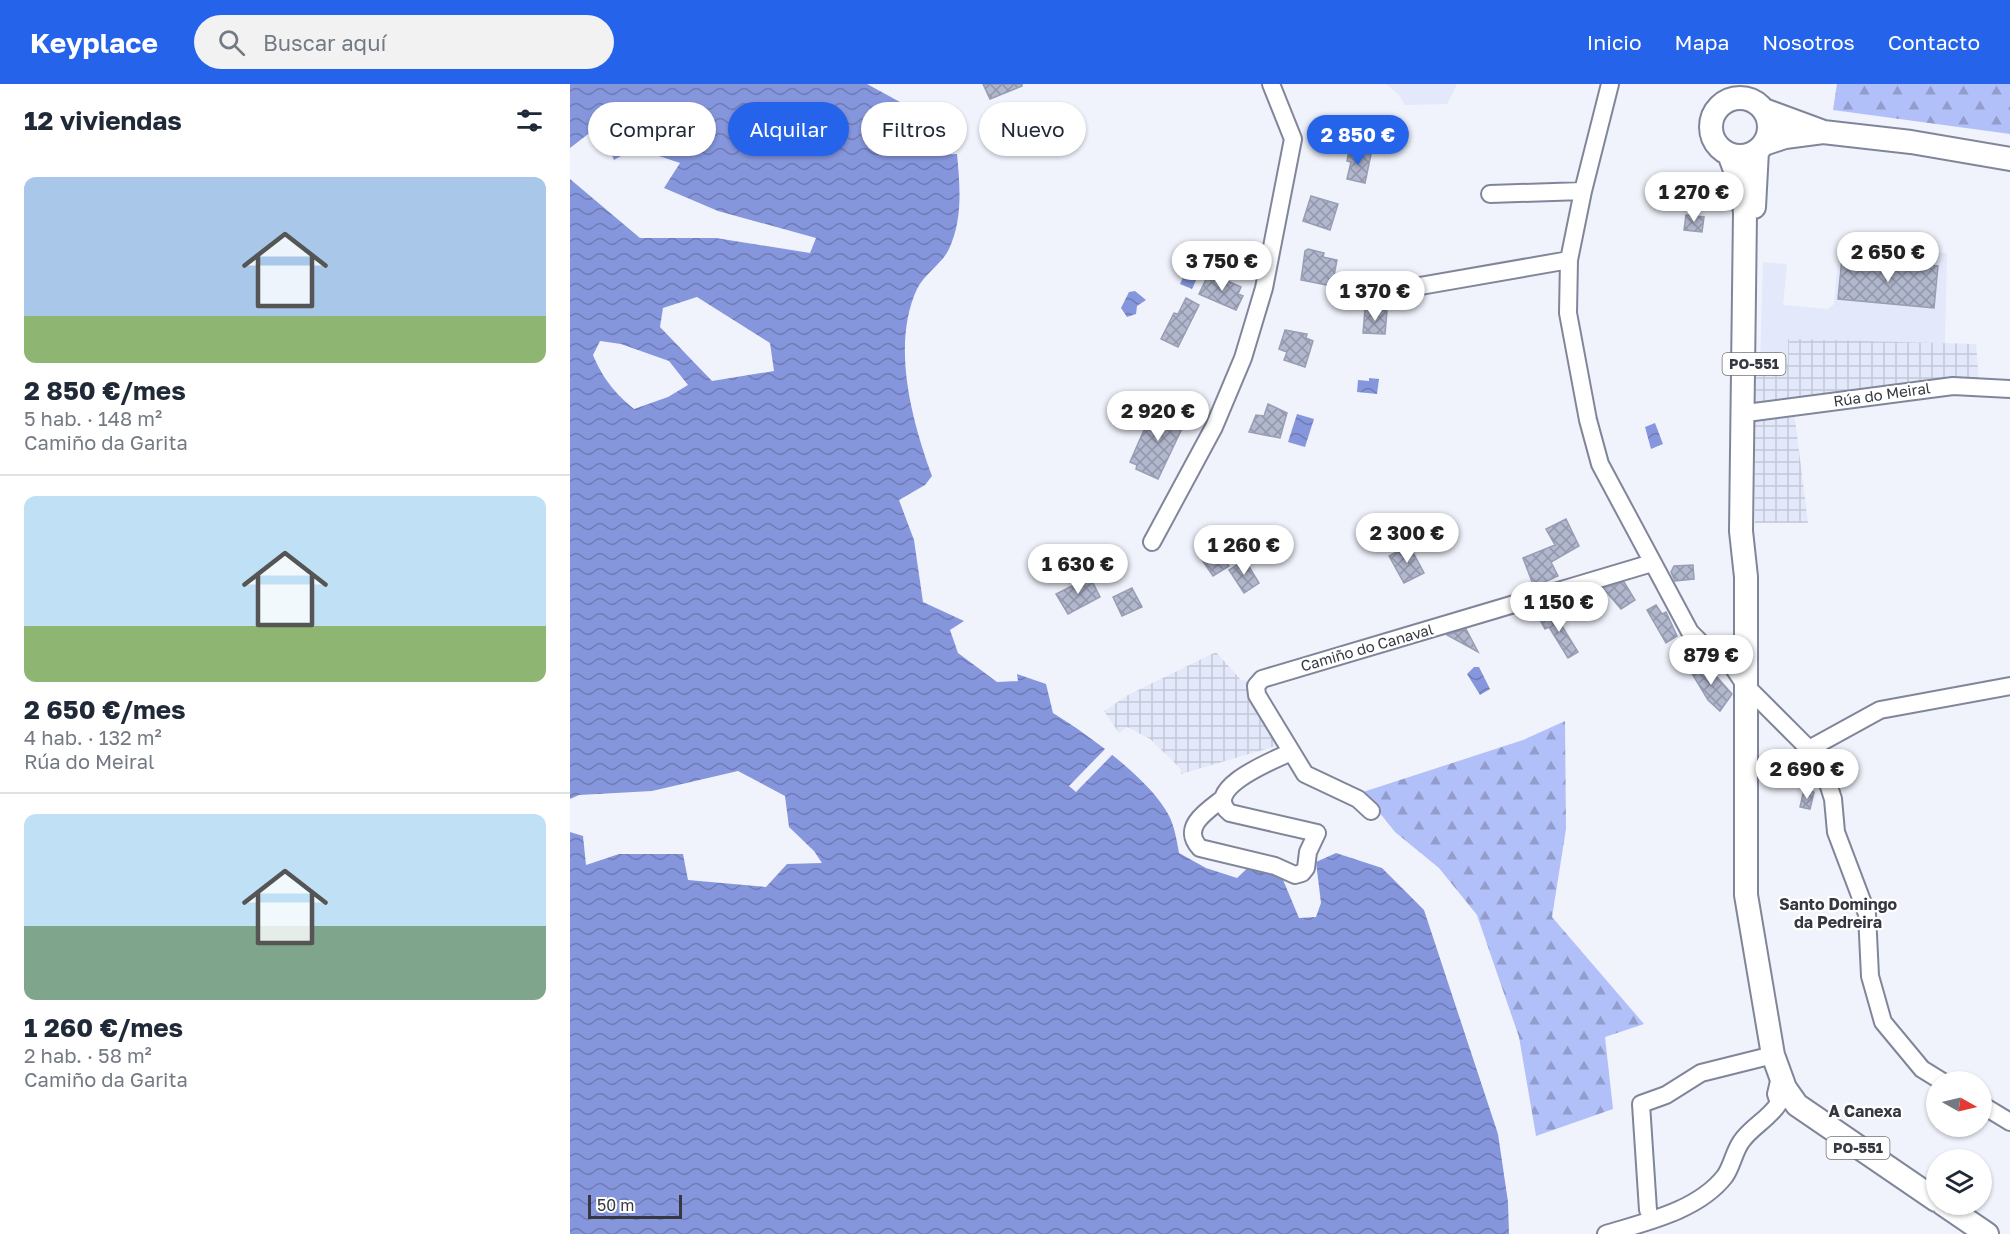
<!DOCTYPE html>
<html lang="es">
<head>
<meta charset="utf-8">
<style>
  body { margin:0; font-family:"Golos Text",sans-serif; background:#f2f2f3; color:#1f2937; height:100vh; display:flex; flex-direction:column; font-size:22px; white-space:nowrap }
  * { box-sizing:border-box; margin:0 }
  p { font-size:20px; color:#747a83 }
  .icon { flex:none; width:33px; height:33px; fill:none; stroke:currentColor; stroke-width:2; stroke-linecap:round; stroke-linejoin:round }
  .map { position:relative; flex:1; overflow:hidden }
  .panel { display:flex; flex-direction:column; background:#fff; width:570px }
  .panel>* { flex:none }
  .guide { position:absolute; left:18px; top:18px; width:570px; height:54px; display:flex; gap:12px }
  .needle { width:39px; rotate:98deg }
  .tools { position:absolute; left:1356px; top:987px; display:grid; gap:12px }
  .tools a { display:grid; place-items:center; width:66px; height:66px; border-radius:50%; background:#fff; box-shadow:0 2px 4px #0004; font-size:30px }
  .scale { position:absolute; left:18px; bottom:15px; width:94px; box-sizing:border-box; padding-left:6px; border:3px solid #363841; border-top:0; font-size:16px; line-height:21px; white-space:nowrap; color:#363841; -webkit-text-stroke:4px #fff; paint-order:stroke }
  .price { position:absolute; translate:-50% -51px; padding:0 14px; border-radius:21px; background:#fff; color:#222; font-size:20px; line-height:39px; filter:drop-shadow(0 2px 3px #0008) }
  .price::after { content:''; position:absolute; left:50%; top:36px; width:18px; height:14px; margin-left:-9px; background:inherit; clip-path:polygon(0 0,100% 0,50% 100%) }
  .price.active { background:#2563eb; color:#fff }
  ul { padding:0; list-style:none }
  li { display:grid; align-content:center; gap:12px; height:318px; padding:0 24px }
  li+li { border-top:2px solid #e0e1e3 }
  li span { display:grid; place-items:center; height:186px; border-radius:12px; color:#555 }
  li>.icon { margin-inline-start:auto }
  span .icon { width:108px; height:108px; fill:#fffc; stroke-width:1 }
  li b { font-size:26px }
  h2 { display:flex; justify-content:space-between; align-items:center; height:72px; padding:0 24px; font-size:26px }
  .pill { padding:0 21px; border-radius:27px; background:#fff; box-shadow:0 2px 4px #0004; font-size:21px; line-height:54px }
  .pill.active { background:#2563eb; color:#fff }
  header { display:flex; align-items:center; gap:36px; box-sizing:border-box; height:84px; padding:0 30px; background:#2563eb; color:#fff }
  header strong { font-size:28px }
  nav { display:flex; gap:33px; margin-inline-start:auto; font-size:21px }
  .search { width:420px; height:54px; background:#f2f2f3; display:flex; align-items:center; gap:15px; box-sizing:border-box; padding:0 21px; border-radius:33px; color:#747a83; font-size:22px }
  main { display:flex; flex:1; min-height:0 }
  .map>svg:first-child { display:block }
  .built { fill:#e3e8fa }
  .industrial { fill:url(#industrial-grid) }
  .forest { fill:url(#forest-firs) }
  .water { fill:url(#water-waves); fill-rule:evenodd }
  .pier { fill:#f0f3fc }
  .building { fill:url(#building-cross-hatch); stroke:#989db2; stroke-width:1.5 }
  .lines { fill:none; stroke-linecap:round; stroke-linejoin:round }
  .minor-casing { stroke:#80869a; stroke-width:20 }
  .major-casing { stroke:#80869a; stroke-width:26 }
  .minor { stroke:#fff; stroke-width:16 }
  .major { stroke:#fff; stroke-width:22 }
  .labels { text-anchor:middle; stroke-width:4.5; stroke-linejoin:round; paint-order:stroke }
  .shield { fill:#fff; stroke:#72747a; stroke-width:1.5 }
  .shield-label { font-size:14px; font-weight:bold; fill:#363841 }
  .street-label { font-size:15px; fill:#363841; stroke:#fff }
  .neighbourhood-label { font-size:16px; font-weight:bold; fill:#363841; stroke:#fff }
</style>
</head>
<body>
<header>
<strong>Keyplace</strong>
<div class="search"><svg class="icon" aria-label="search" viewBox="0 0 24 24"><circle cx="10" cy="10" r="6"/><path d="M15 15l6 6"/></svg>Buscar aquí</div>
<nav><a>Inicio</a><a>Mapa</a><a>Nosotros</a><a>Contacto</a></nav>
</header>
<main>
<section class="panel">
<h2>12 viviendas<svg class="icon" aria-label="filters" viewBox="0 0 24 24"><path d="M4 7h16M4 17h16"/><circle cx="9" cy="7" r="2"/><circle cx="15" cy="17" r="2"/></svg></h2>
<ul>
<li><span style="background:linear-gradient(#a9c7e8 75%,#8fb573 0)"><svg class="icon" aria-label="home" viewBox="0 0 24 24"><path d="M3 11l9-7 9 7M6 9v11h12V9"/></svg></span><div><b>2 850 €/mes</b><p>5 hab. · 148 m²</p><p>Camiño da Garita</p></div></li>
<li><span style="background:linear-gradient(#bfe0f5 70%,#8fb573 0)"><svg class="icon" aria-label="home" viewBox="0 0 24 24"><path d="M3 11l9-7 9 7M6 9v11h12V9"/></svg></span><div><b>2 650 €/mes</b><p>4 hab. · 132 m²</p><p>Rúa do Meiral</p></div></li>
<li><span style="background:linear-gradient(#bfe0f5 60%,#7fa58c 0)"><svg class="icon" aria-label="home" viewBox="0 0 24 24"><path d="M3 11l9-7 9 7M6 9v11h12V9"/></svg></span><div><b>1 260 €/mes</b><p>2 hab. · 58 m²</p><p>Camiño da Garita</p></div></li>
</ul>
</section>
<div class="map">
<svg width="1440" height="1150" viewBox="0 0 1440 1150">
  <defs>
    <pattern id="industrial-grid" width="8" height="8" patternUnits="userSpaceOnUse" patternTransform="scale(1.5)"><rect width="8" height="8" fill="#e3e8fa"/><path d="M0 4h8M4 0v8" fill="none" stroke="#c3c8d8"/></pattern>
    <pattern id="forest-firs" width="22" height="20" patternUnits="userSpaceOnUse" patternTransform="scale(1.5)"><rect width="22" height="20" fill="#b2c0fa"/><path d="M5 1l3.5 6h-7zM16 11l3.5 6h-7z" fill="#929dcc"/></pattern>
    <pattern id="water-waves" width="16" height="10" patternUnits="userSpaceOnUse" patternTransform="scale(1.5)"><rect width="16" height="10" fill="#8696dd"/><path d="M0 5q4-4 8 0t8 0" fill="none" stroke="#6e7bb5"/></pattern>
    <pattern id="building-cross-hatch" width="8" height="8" patternUnits="userSpaceOnUse" patternTransform="scale(1.5)"><rect width="8" height="8" fill="#b1b7cd"/><path d="M0 0l8 8M0 8l8-8" fill="none" stroke="#9196a8"/></pattern>
  </defs>
  <rect width="100%" height="100%" fill="#f0f3fc"/>
  <path class="built" d="M816 0H887L877 20 835 21 829 11Z
    M1269 163 1377 169 1375 259 1218 256V280L1190 279 1193 178 1217 180 1213 221 1258 225 1264 220Z"/>
  <path class="industrial" d="M1218 255 1406 260 1409 297 1185 323 1186 290H1190V279L1218 280Z
    M1224 327 1238 439H1185V335Z
    M646 568 671 596 678 597 713 660 611 690 610 684 580 655 557 643 549 649 534 627 558 611Z"/>
  <path class="forest" d="M1267 0H1440V50L1263 26Z
    M995 637 996 745 982 833 1074 940 1035 953 1043 1025 966 1052 949 953 907 831 869 784 825 748 793 708 953 656Z"/>
  <path class="water" d="M0 0H297L330 18 365 71 387 70C390 102 393 135 379 165 372 180 355 189 347 205 321 261 342 337 362 392L355 401 329 416 344 456 353 518 394 537 380 546 388 569 427 598 448 597 447 590 476 600 483 629C516 649 575 692 595 725 604 738 606 753 609 769L636 784 667 794 684 778 711 791 729 834 746 833 751 819 746 778 766 769 812 784 854 826 928 1050 938 1118 939 1150H0V748L13 752 16 781 49 770H113L118 796 196 803 217 780 252 779 244 767 219 743 215 712 168 687 82 707 9 711 0 715V95L70 154H146L240 169 246 154 148 127 94 104 110 79 65 64 44 76 30 41 0 64ZM127 213 200 259 204 287 142 297 90 243 93 224ZM30 257 51 260 99 277 118 301 98 313 64 325C45 309 33 295 23 271Z
    M623 171 635 177 622 205 610 200Z
    M565 207 576 216 567 222 566 230 557 233 551 224 559 208Z
    M799 294 809 295 807 310 787 308 788 296 799 297Z
    M727 330 744 335 735 363 718 358Z
    M1085 339 1093 360 1081 365 1075 343Z
    M904 583H909L920 605 910 611 897 590Z"/>
  <path class="pier" d="M537 663 544 669 506 708 499 702Z"/>
  <path class="building" d="M413 0H452V2L420 15Z
    M779 66 801 70 795 99 777 95 781 78 777 77Z
    M741 112 768 120 760 146 733 137Z
    M1116 131 1134 133 1132 148 1114 146Z
    M738 165 754 169 753 173 767 176 762 202 731 196 735 167Z
    M1272 174 1368 182 1364 224 1268 215Z
    M639 189 671 203 668 210 673 212 666 226 629 210Z
    M616 214 629 221 608 263 591 255 604 229 608 230Z
    M795 225 817 227 815 250 793 249Z
    M715 246 737 250 736 254 743 257 735 283 714 276 717 268 709 265Z
    M698 320 717 329 710 354 679 348 686 331 694 332Z
    M591 323 617 334 588 395 566 385 567 381 560 378 581 330 587 332Z
    M996 435 1009 462 981 478 988 492 964 503 953 474 985 461 976 445Z
    M645 460 659 482 643 492 628 470Z
    M839 461 854 489 834 499 819 472Z
    M675 476 689 499 674 509 659 486Z
    M1123 481 1124 495 1105 497 1101 488 1104 482Z
    M520 493 530 513 498 530 486 510Z
    M1054 498 1065 516 1051 525 1033 504Z
    M562 504 572 523 552 532 543 513Z
    M1086 521 1092 530 1096 528 1107 552 1096 559 1077 526Z
    M982 526 1008 568 998 574 979 543 975 545 969 534Z
    M896 545 908 568 877 551Z
    M1133 577 1162 610 1150 627 1138 616 1121 588Z
    M1234 706 1244 708 1240 725 1230 723Z"/>
  <g class="lines">
    <defs>
      <path id="minor" d="M1040 0 1013 107 999 176 998 229 1018 336 1030 380 1120 548 1139 567 1161 580 1175 601 1239 665 1254 687 1263 715 1266 748 1297 830 1300 892 1313 938 1352 985 1373 998
        M920 110 1013 107
        M787 213 999 176
        M1184 328 1383 302 1440 305
        M582 458 644 343 673 274 694 204 723 55 701 0
        M1239 665 1310 626 1440 602
        M651 716C635 728 611 744 630 764L705 782 725 791 732 789 736 784 738 768 747 749 660 729C630 705 704 676 721 668
        M801 727 788 715 735 690 687 611 686 602 692 595 1082 479
        M1412 1021 1440 1038
        M1078 1126 1071 1020 1096 1011 1131 989 1203 971
        M1036 1150C1075 1138 1128 1127 1155 1092 1162 1082 1164 1068 1171 1058 1181 1043 1199 1035 1209 1019L1206 1010 1210 993"/>
      <path id="major" d="M1141 43a29 29 0 1 1 58 0a29 29 0 1 1-58 0Z
        M1194 26 1251 47
        M1194 60 1215 53 1253 48 1341 58 1440 75
        M1159 70 1173 108 1175 129 1171 447 1176 493V811L1203 971 1215 1004 1227 1021 1366 1116
        M1184 123 1187 67
        M1373 1120 1417 1150"/>
    </defs>
    <use href="#minor" class="minor-casing"/>
    <use href="#major" class="major-casing"/>
    <use href="#minor" class="minor"/>
    <use href="#major" class="major"/>
  </g>
  <g class="labels">
    <g class="shield">
      <rect x="1152.5" y="269" width="63" height="22" rx="4.5"/>
      <rect x="1256.5" y="1053" width="63" height="22" rx="4.5"/>
    </g>
    <g class="shield-label">
      <text x="1184" y="285">PO-551</text>
      <text x="1288" y="1069">PO-551</text>
    </g>
    <g class="street-label">
      <text transform="translate(1312 311) rotate(-8)" y="5">Rúa do Meiral</text>
      <text transform="translate(797 564) rotate(-16)" y="5">Camiño do Canaval</text>
    </g>
    <g class="neighbourhood-label">
      <text x="1268" y="826">Santo Domingo<tspan x="1268" dy="18">da Pedreira</tspan></text>
      <text x="1295" y="1033">A Canexa</text>
    </g>
  </g>
</svg>
<div class="tools">
<a><svg class="needle" viewBox="-14 -14 28 28"><path d="M0-13l5 13h-10z" fill="#e53935"/><path d="M0 13l5-13h-10z" fill="#747a83"/></svg></a>
<a><svg class="icon" aria-label="layers" viewBox="0 0 24 24"><path d="M12 4l9 5-9 5-9-5zM3 14l9 5 9-5"/></svg></a>
</div>
<div class="scale">50 m</div>
<b class="price active" style="left:788px;top:82px">2 850 €</b>
<b class="price" style="left:1124px;top:139px">1 270 €</b>
<b class="price" style="left:1318px;top:199px">2 650 €</b>
<b class="price" style="left:652px;top:208px">3 750 €</b>
<b class="price" style="left:805px;top:238px">1 370 €</b>
<b class="price" style="left:588px;top:358px">2 920 €</b>
<b class="price" style="left:837px;top:480px">2 300 €</b>
<b class="price" style="left:674px;top:492px">1 260 €</b>
<b class="price" style="left:508px;top:511px">1 630 €</b>
<b class="price" style="left:989px;top:549px">1 150 €</b>
<b class="price" style="left:1141px;top:602px">879 €</b>
<b class="price" style="left:1237px;top:716px">2 690 €</b>
<div class="guide">
<a class="pill">Comprar</a>
<a class="pill active">Alquilar</a>
<a class="pill">Filtros</a>
<a class="pill">Nuevo</a>
</div>
</div>
</main>
</body>
</html>
